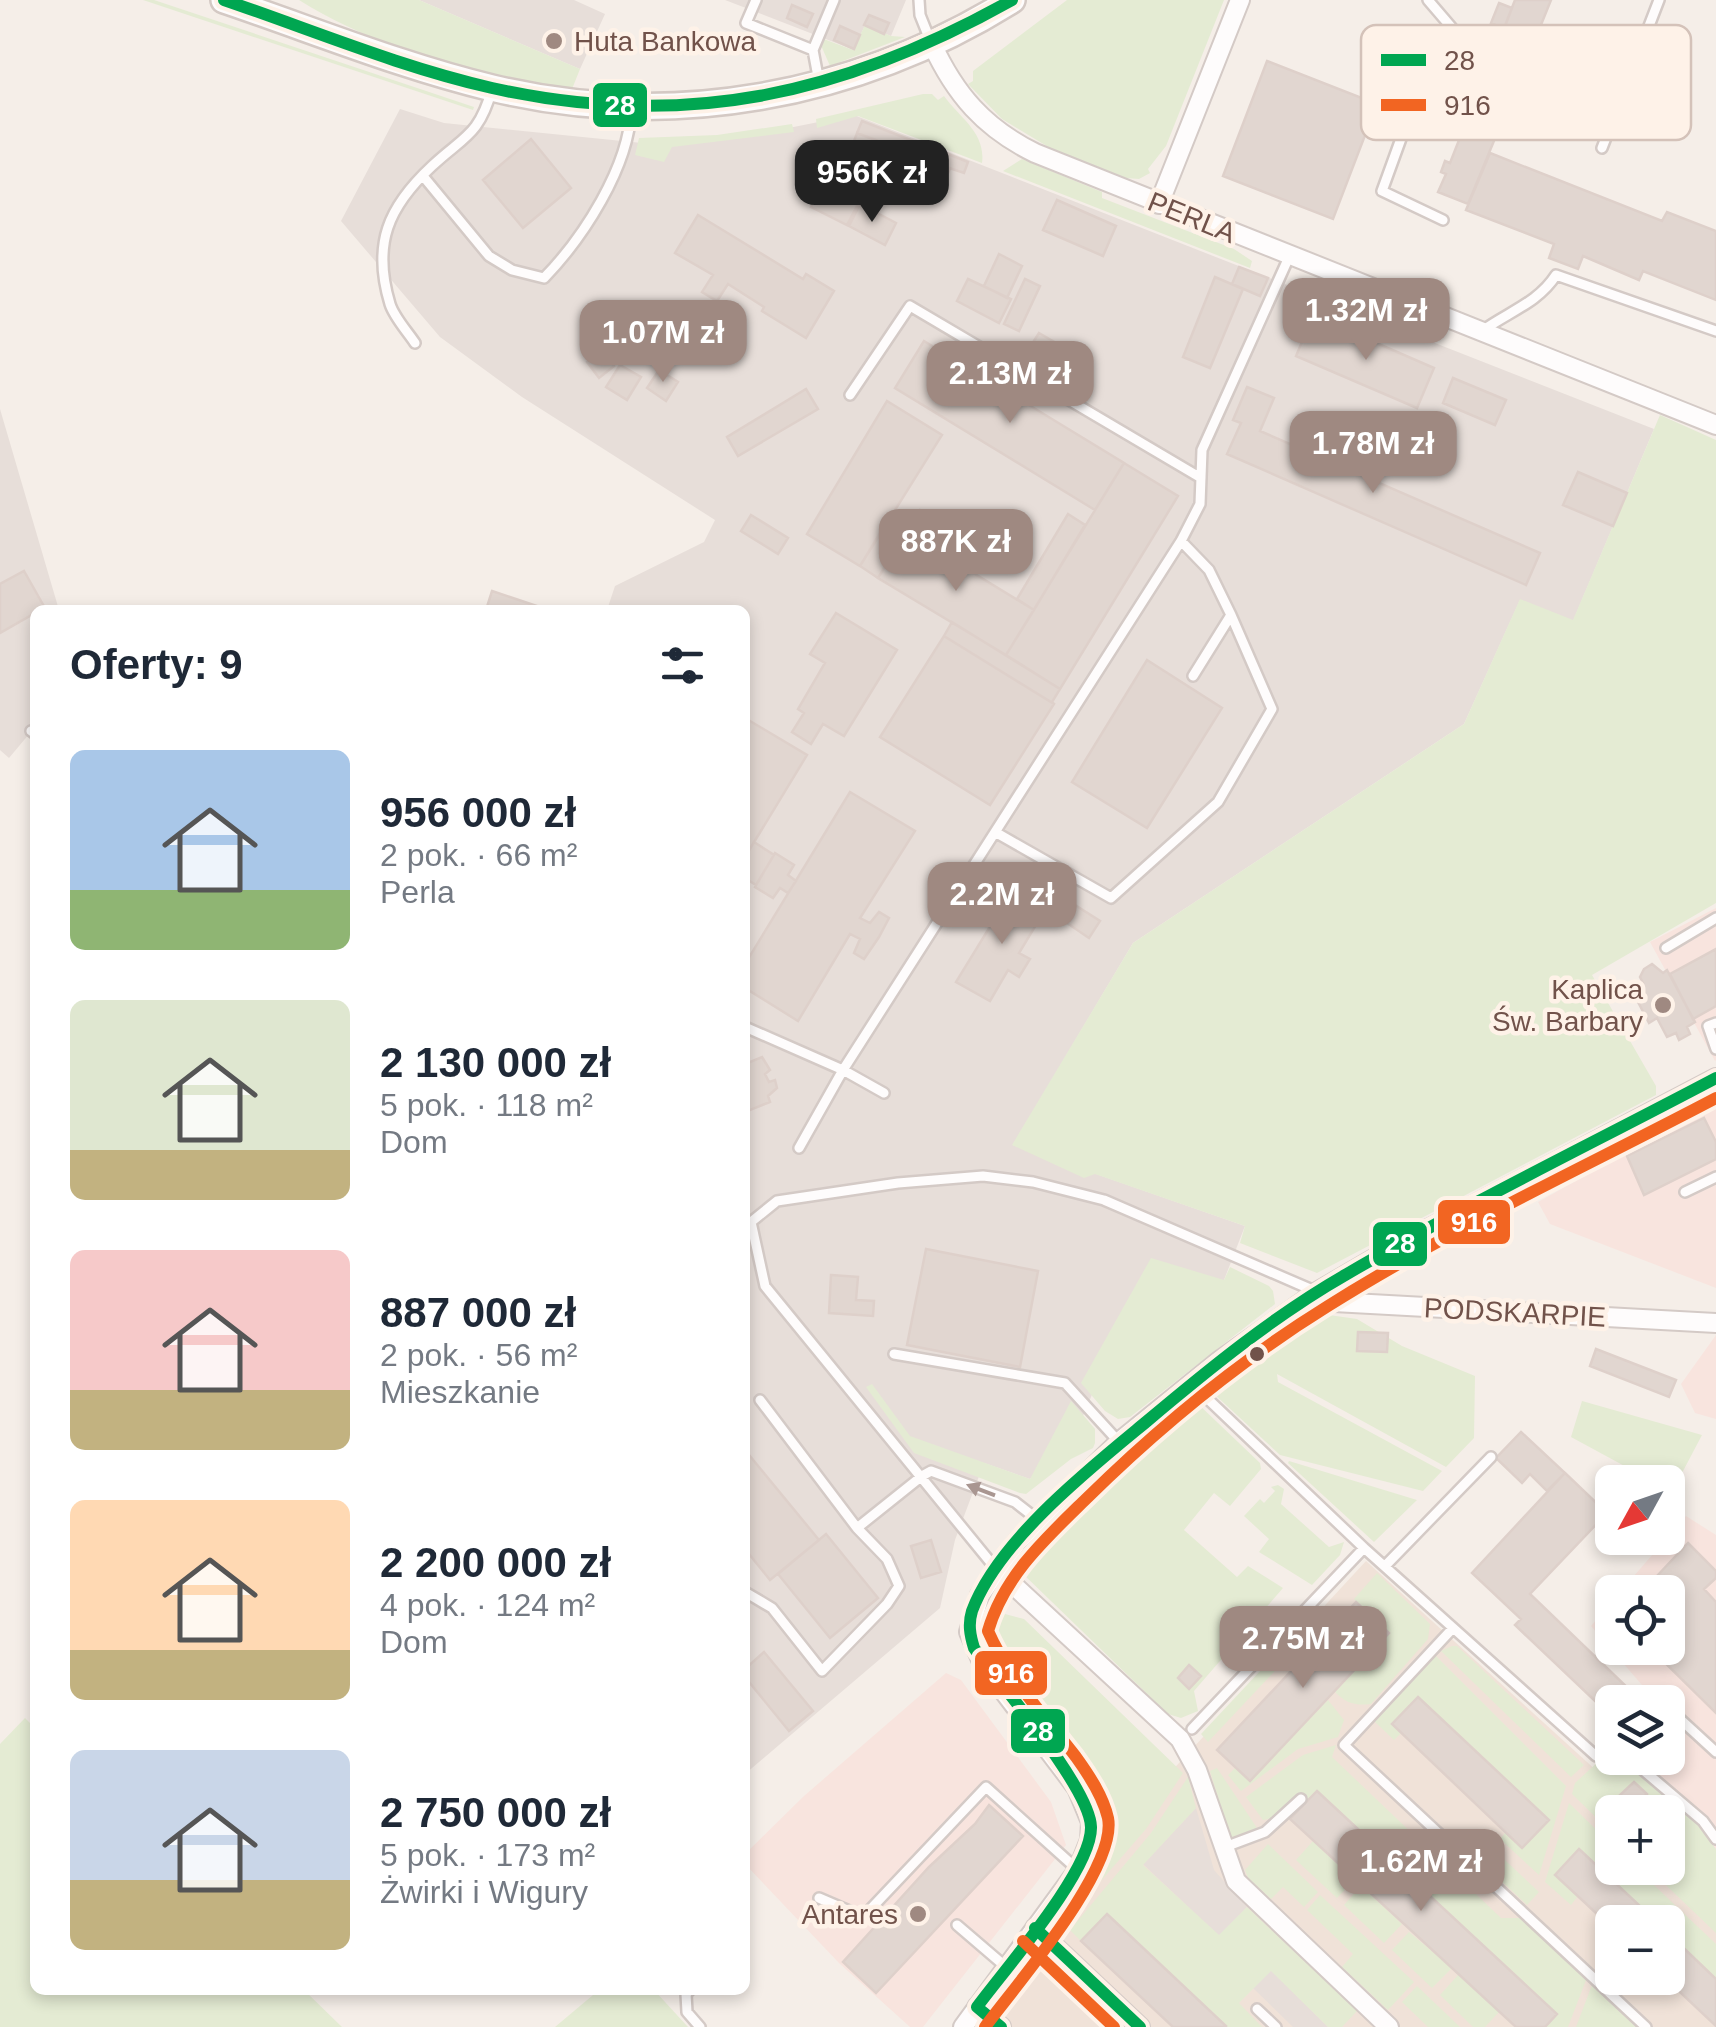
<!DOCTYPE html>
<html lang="pl">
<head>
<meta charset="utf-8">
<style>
  body { margin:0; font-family:Helvetica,sans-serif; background:#f2f2f3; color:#1f2937; height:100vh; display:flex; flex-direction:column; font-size:38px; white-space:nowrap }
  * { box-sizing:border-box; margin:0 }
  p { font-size:32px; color:#747a83 }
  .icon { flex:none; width:55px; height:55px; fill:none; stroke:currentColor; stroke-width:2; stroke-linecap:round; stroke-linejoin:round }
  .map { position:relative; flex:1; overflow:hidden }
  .drawer { position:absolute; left:30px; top:605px; width:720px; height:1390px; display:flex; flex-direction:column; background:#fff; border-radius:15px; box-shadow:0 5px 15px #0003 }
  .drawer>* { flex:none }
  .needle { width:65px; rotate:230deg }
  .tools { position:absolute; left:1595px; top:1465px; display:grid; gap:20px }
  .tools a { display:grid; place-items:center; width:90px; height:90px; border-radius:15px; background:#fff; box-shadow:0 5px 15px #0003; font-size:50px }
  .price { position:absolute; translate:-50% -85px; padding:0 22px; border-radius:20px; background:#9f8981; color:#fff; font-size:32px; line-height:65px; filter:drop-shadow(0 2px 5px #0008) }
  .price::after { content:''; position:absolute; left:50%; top:60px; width:30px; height:22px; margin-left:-15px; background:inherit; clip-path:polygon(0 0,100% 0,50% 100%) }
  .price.on { background:#222; color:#fff }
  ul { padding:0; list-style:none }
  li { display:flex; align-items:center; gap:30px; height:250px; padding:0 40px }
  li span { display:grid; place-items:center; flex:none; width:280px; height:200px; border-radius:15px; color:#555 }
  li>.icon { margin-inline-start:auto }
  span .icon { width:120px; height:120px; fill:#fffc; stroke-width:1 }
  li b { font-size:42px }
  h2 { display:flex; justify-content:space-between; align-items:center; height:120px; padding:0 40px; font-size:42px }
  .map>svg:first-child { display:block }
  .residential { fill:#f0e2d8; fill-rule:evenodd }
  .commercial { fill:#f8e4de }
  .industrial { fill:#e7ded9 }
  .green { fill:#e4ebd3 }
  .building { fill:#e1d6d0; stroke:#ded0ca; stroke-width:2.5 }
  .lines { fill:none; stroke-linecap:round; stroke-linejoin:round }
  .lane-casing { stroke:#d4cac6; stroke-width:14 }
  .street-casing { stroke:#d4cac6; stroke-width:22 }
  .secondary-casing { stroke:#d4c9c4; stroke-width:30 }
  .lane { stroke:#fefcfc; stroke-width:9 }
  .street { stroke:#fefcfc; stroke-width:18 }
  .secondary { stroke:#fefcfc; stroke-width:25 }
  .bus-1-casing { stroke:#fef2e8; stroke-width:20 }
  .bus-2-casing { stroke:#fef2e8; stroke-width:20 }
  .bus-1 { stroke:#00a651; stroke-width:12 }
  .bus-2 { stroke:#f26522; stroke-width:12 }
  .oneway { fill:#a99691 }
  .poi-dot { fill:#9f8981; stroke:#fef2e8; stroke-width:4 }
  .bus-dot { fill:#71524a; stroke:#fef2e8; stroke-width:4 }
  .labels { text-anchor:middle; stroke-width:9; stroke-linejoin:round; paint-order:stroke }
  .poi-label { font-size:28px; fill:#71524a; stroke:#fef2e8; text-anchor:end }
  .street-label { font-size:28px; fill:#71524a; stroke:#fef2e8 }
  .key { fill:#fef2e8; stroke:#d4c2b9; stroke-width:2.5 }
  .key-label { font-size:28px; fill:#71524a }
  .line-badge { stroke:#fef2e8; stroke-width:4 }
  .badge-label { font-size:28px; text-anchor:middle; font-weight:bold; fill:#fff }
</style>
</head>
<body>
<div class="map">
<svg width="1716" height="2027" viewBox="0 0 1716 2027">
  <rect width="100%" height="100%" fill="#f5eee8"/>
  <path class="residential" d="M1366 1561 1642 1812H1612V1868H1668L1716 1880V2027H975L1105 1843ZM1612 1922H1668V1978H1612Z"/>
  <path class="commercial" d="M1716 908V1060L1715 1061 1650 942Z
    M1716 1103V1288L1550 1224 1538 1202Z
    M1716 1335V1419L1695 1413 1681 1384Z
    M1686 1516 1716 1535V1869L1668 1812H1661L1597 1746 1612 1730V1758H1668V1702H1639L1648 1692 1591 1626 1612 1602V1648H1668V1592H1620Z
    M946 1673 961 1680 1051 1802 1066 1845 923 2027H910L839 1963 745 1864V1854L804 1796Z"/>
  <path class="industrial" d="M419 0H574L605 14 580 69Z
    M725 0H906L891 36 865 25 854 50Z
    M400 109 444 123 652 144 753 135 854 115 1654 429 1573 621 1520 600 1464 724 1133 943 1013 1145 1245 1226 1224 1280 1141 1278 1083 1416 1030 1479 984 1463 955 1540 940 1608 745 1774V610H607L615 586 704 542 715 520 522 397 440 337 341 221Z
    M0 409 59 610H35V727L9 758 0 750Z
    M1196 1808 1214 1870 1247 1907 1219 1936 1143 1864Z
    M1271 1970 1328 2027H1293L1253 1988Z"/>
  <path class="green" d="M143 0H154L474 107 473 110Z
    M299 0H419L580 69 572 89C479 76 379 50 299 0Z
    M1067 0H1224L1166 146 1148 169 1150 173 1139 179 1126 178 1050 148 1002 119 968 84 973 81V71Z
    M865 25 891 36 905 37 830 66 820 43 821 38 853 50Z
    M923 94H932L938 100 944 96C960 118 986 133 982 163L858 116 817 128 816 119Z
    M792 124 794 132 672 147 664 162 635 155 639 138 717 135Z
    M1022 159 1102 192V198L1234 249 1252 261 1250 268 1003 171Z
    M1660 415 1716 440V903L1592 975 1656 1086V1095L1317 1273 1240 1243 1245 1226 1095 1174 1084 1178 1012 1145 1133 943 1464 724 1520 599 1573 620Z
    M1151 1258 1224 1280 1230 1267 1269 1286 1273 1291 1275 1304 1130 1417 1118 1419 1105 1411 1081 1383Z
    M1329 1315 1357 1319 1402 1346 1475 1376 1474 1438 1446 1467 1277 1374 1278 1382 1442 1471 1423 1491 1280 1455 1212 1392 1300 1328Z
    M872 1384 910 1436 1030 1479 1071 1401 1095 1429V1443L1093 1448 1071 1459 1026 1494 1020 1493 914 1453 866 1387Z
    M1582 1401 1702 1435 1672 1492 1668 1490V1482H1654L1571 1437Z
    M1196 1402 1260 1463 1261 1469 1230 1506 1214 1493 1184 1530 1237 1577 1248 1566 1283 1588 1194 1691 1198 1711 1181 1718 1168 1714 1022 1573 1023 1566 1091 1490Z
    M1289 1461 1417 1500 1374 1542 1288 1463Z
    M1278 1485 1284 1489 1281 1504 1329 1547 1344 1542 1340 1555 1312 1585 1259 1552 1269 1539 1244 1516 1260 1499 1264 1503 1275 1491 1271 1487Z
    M1377 1573 1430 1624 1428 1639 1371 1704C1355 1706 1346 1703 1335 1692L1390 1633 1354 1599Z
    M1005 1614 1024 1619 1183 1773 1146 1829 1061 1927C1060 1887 1113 1874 1103 1816 1093 1758 983 1679 989 1629Z
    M1452 1646H1457L1584 1765 1571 1777 1441 1651Z
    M1276 1654 1288 1657 1208 1742 1201 1734Z
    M1436 1656 1566 1786 1539 1875 1500 1839 1506 1832 1523 1848 1549 1820 1418 1697 1392 1724 1401 1733 1394 1740 1374 1721Z
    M1328 1700 1344 1720 1338 1737 1298 1749 1241 1791 1228 1775 1235 1768 1250 1781Z
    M25 1718 35 1728V1990H304L342 2027H0V1744Z
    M1336 1745 1332 1757 1501 1918H1521L1586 1980 1568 2027H1546L1557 2014 1317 1791 1307 1800 1299 1793 1272 1818 1263 1820 1246 1797 1303 1755Z
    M1611 1750 1612 1758H1619L1696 1823 1716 1849V1933L1648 1868H1668V1812H1612V1833L1572 1794 1575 1783Z
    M1217 1768 1259 1831 1230 1838 1210 1771Z
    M1188 1777 1196 1808 1143 1865 1219 1935 1247 1907 1357 2011 1342 2027H1328L1271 1971 1239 2003 1262 2027H1226L1107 1914 1081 1941 1070 1930 1151 1833Z
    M1569 1803 1612 1845V1868H1636L1716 1944V1978L1668 1932V1922H1657L1579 1849 1555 1874 1578 1896 1571 1905 1545 1882Z
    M1313 1841 1354 1880 1337 1898 1296 1860Z
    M1268 1844 1318 1892 1304 1907 1283 1887 1271 1899 1248 1878 1245 1870Z
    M1492 1848 1539 1892 1527 1905 1480 1861Z
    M1361 1886 1402 1924 1384 1943 1344 1905Z
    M1320 1895 1414 1982 1388 2010 1342 1967 1353 1954 1307 1910Z
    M1409 1932 1452 1968 1432 1988 1392 1950Z
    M1459 1974 1499 2012 1485 2027H1473L1440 1995Z
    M1592 1985 1636 2027H1576Z
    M1417 1986 1460 2027H1428L1402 2002Z
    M599 1990H654L688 2027H555Z"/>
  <path class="building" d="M1515 0H1551L1503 119 1472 106 1478 94 1465 89 1473 69 1486 74Z
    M1499 3 1512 8 1504 29 1491 23Z
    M792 5 813 14 807 27 787 18Z
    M869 15 889 23 884 34 864 25Z
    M840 26 860 35 854 49 834 40Z
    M1267 61 1377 104 1333 219 1223 176Z
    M1472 106 1503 119 1468 204 1438 192 1446 174 1441 172 1445 161 1450 163 1463 130 1458 128 1462 117 1468 119Z
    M862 121 926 146 921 157 857 133Z
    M857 133 921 157 918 166 854 141Z
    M531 139 571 188 523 228 483 180Z
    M926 146 948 154 943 166 950 168 942 189 914 179Z
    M1490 153 1662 221 1667 212 1716 231V300L1643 271 1639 280 1583 256 1578 269 1549 258 1554 244 1466 210Z
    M948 154 968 162 964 173 943 166Z
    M822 185 858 204 847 225 811 207Z
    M1057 200 1116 226 1103 256 1043 230Z
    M860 204 896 223 885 245 849 226Z
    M698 215 803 279 806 274 834 291 806 338 762 311 764 307 728 284 717 301 702 292 713 275 675 253Z
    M999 254 1022 266 1007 298 984 286Z
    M1239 267 1268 278 1260 296 1232 284Z
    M1215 277 1243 289 1210 368 1183 357Z
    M968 279 1011 299 999 323 957 301Z
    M1025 279 1040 286 1019 331 1004 324Z
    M1321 319 1434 368 1417 408 1296 356 1307 330 1315 333Z
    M1039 333 1056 343 1048 357 1030 347Z
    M924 341 1124 463 1095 510 895 388Z
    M602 350 614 366 599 378 587 362Z
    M620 365 641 377 627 400 606 387Z
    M659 370 678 382 666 401 647 388Z
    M1453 378 1506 400 1495 425 1443 403Z
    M1247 387 1274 398 1260 431 1540 553 1526 585 1227 454 1241 423 1233 420Z
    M806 389 818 409 738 456 727 437Z
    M887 401 942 435 860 566 807 534Z
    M1124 463 1178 496 1060 689 1006 655Z
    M1578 472 1627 493 1613 526 1563 505Z
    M920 510 944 524 930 546 906 532Z
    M1068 514 1085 525 1034 610 1017 599Z
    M751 515 788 538 778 554 741 531Z
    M888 520 906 532 878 578 860 566Z
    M906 532 1034 610 1006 655 878 578Z
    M24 571 45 608 35 610V613L0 633V584Z
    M492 591 540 607 539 610H486Z
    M836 613 897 650 844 736 823 724 811 744 792 732 804 713 798 709 825 663 810 654Z
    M952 622 1060 689 1052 702 1054 704 944 636Z
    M944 636 1054 704 990 805 880 737Z
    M1147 660 1222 708 1147 828 1072 782Z
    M745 718 807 755 745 857Z
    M850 792 915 831 860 918 870 923 879 912 889 918 879 937 864 959 854 953 860 939 850 934 798 1021 745 988V964Z
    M754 842 774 855 756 885 745 878V857Z
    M775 853 794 865 788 875 796 881 788 893 780 888 773 898 755 887Z
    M1013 889 1045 910 1019 953 1030 959 1019 977 1008 970 990 1001 956 982Z
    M1075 905 1100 921 1089 938 1064 921Z
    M1716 949V1006L1693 1019 1670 974Z
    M1652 964 1663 973 1667 970 1695 1022 1687 1027 1690 1034 1679 1040 1676 1033 1667 1037 1657 1018 1649 1023 1637 1000 1645 996 1639 985 1643 983 1640 977 1644 969Z
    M762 1057 770 1070 765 1074 769 1082 775 1080 777 1088 768 1096 770 1102 745 1112V1064Z
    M1704 1118 1716 1142V1159L1644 1195 1627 1156Z
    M926 1249 1038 1271 1020 1367 907 1345Z
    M831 1275 858 1277 856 1300 874 1301 873 1316 829 1313Z
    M1358 1332 1388 1333 1387 1352 1357 1351Z
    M1596 1349 1676 1380 1669 1397 1590 1366Z
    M1521 1432 1565 1473 1547 1491 1530 1474 1522 1483 1496 1458Z
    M745 1450 819 1540 770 1580 745 1549Z
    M1565 1473 1607 1513 1530 1594 1635 1695 1627 1702H1612V1717L1515 1625 1521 1619 1472 1573Z
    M826 1534 878 1598 830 1638 778 1574Z
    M931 1540 941 1572 921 1578 911 1546Z
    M1688 1543 1716 1571V1578L1704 1589 1716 1602V1713L1650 1648H1668V1592H1642Z
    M1356 1602 1389 1633 1250 1781 1217 1750Z
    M1617 1648H1650L1634 1663Z
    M764 1652 813 1711 789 1731 745 1677V1669Z
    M1189 1665 1201 1676 1189 1689 1178 1678Z
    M1418 1697 1549 1820 1522 1848 1392 1724Z
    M1634 1782 1647 1794 1633 1808 1620 1795Z
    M1317 1791 1557 2014 1545 2027H1516L1290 1819Z
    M989 1805 1023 1836 876 1993 843 1962 929 1867 975 1824Z
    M1579 1849 1657 1922H1612V1928L1581 1899 1555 1875Z
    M1107 1914 1226 2026 1225 2027H1173L1081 1941Z
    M1668 1933 1716 1979V2026L1665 1978H1668Z"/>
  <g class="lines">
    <defs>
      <path id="lane" d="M756 0 746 23 813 50
        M919 0 920 15 930 40
        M1428 0 1452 28 1430 94 1411 111 1382 191 1443 220
        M819 82 813 50 834 0
        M1602 148 1659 0
        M423 176 489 256 512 270 544 278C583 238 629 167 631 110
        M1482 331C1508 312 1538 303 1556 275L1716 331
        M415 343C407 331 394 317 390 304 372 244 388 207 432 166 464 136 479 136 492 89
        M850 395 910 306 1201 478
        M1181 541 1209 570 1231 615 1193 676
        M31 731 35 734
        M995 832 1111 898 1218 802 1272 709 1231 615
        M1666 948 1716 918
        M1716 1023 1708 1026 1716 1049
        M745 1027 843 1070 884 1093
        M799 1148 843 1070 1181 541 1200 504 1202 450 1289 257
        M1685 1192 1716 1177
        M745 1221 751 1222 777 1201 898 1183 983 1176 1033 1182 1104 1200 1317 1292
        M751 1222 765 1286 996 1569
        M894 1354 1065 1383 1119 1442
        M1191 1383 1364 1548 1596 1756 1612 1740
        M760 1400 857 1528
        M1385 1566 1491 1457
        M745 1592 772 1608 822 1671 887 1604 899 1586 887 1559 857 1528 922 1476 931 1471 1015 1502 1038 1520
        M1453 1628 1344 1745 1646 2027
        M1651 1702 1656 1698 1661 1702
        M1668 1708 1716 1752
        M1192 1729 1364 1548
        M1629 1758 1703 1821 1716 1839
        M1225 1847 1265 1832 1301 1799
        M819 1898 863 1917 986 1787 1078 1870
        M957 1925 1006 1967
        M690 1990 686 1994 687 2012 700 2027
        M1257 2009 1276 2027"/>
      <path id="street" d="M932 44C955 94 984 128 1035 153L1716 425
        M1159 204 1240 0
        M1317 1292 1334 1302 1716 1323
        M996 1569 1180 1739 1197 1770 1236 1881 1389 2027
        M1035 1928 1140 2027
        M977 2007 1001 2027
        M963 2027 1078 1870 1090 1840 1091 1822 1077 1788 983 1664 969 1632 980 1595 1017 1542 1119 1442 1219 1361 1317 1292 1396 1246 1716 1078"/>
      <path id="secondary" d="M224 0C313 30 401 66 492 88 670 131 857 97 1012 0"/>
    </defs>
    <use href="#lane" class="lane-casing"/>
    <use href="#street" class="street-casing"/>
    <use href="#secondary" class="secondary-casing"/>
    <use href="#lane" class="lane"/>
    <use href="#street" class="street"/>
    <use href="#secondary" class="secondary"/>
    <defs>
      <path id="bus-1" d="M224 0C312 30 400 67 492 88 684 131 843 95 1012 0
        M1035 1928 1140 2027
        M1001 2027 977 2007C1005 1969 1092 1870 1091 1827 1090 1788 1000 1684 974 1648 970 1635 968 1624 972 1611 998 1541 1089 1469 1146 1422 1209 1369 1275 1315 1347 1274 1467 1204 1593 1143 1716 1078"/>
      <path id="bus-2" d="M1023 1941 1114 2027
        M985 2027C1016 1985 1118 1868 1108 1818 1103 1796 1089 1775 1076 1757 1045 1717 1008 1677 988 1631 1004 1576 1045 1539 1086 1499 1159 1427 1241 1360 1328 1306 1452 1228 1587 1166 1716 1098"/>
    </defs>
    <use href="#bus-1" class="bus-1-casing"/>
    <use href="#bus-2" class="bus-2-casing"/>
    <use href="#bus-1" class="bus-1"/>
    <use href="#bus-2" class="bus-2"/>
  </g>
  <defs><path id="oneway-solid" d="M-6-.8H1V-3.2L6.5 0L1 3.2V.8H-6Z" transform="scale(2.5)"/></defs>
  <use class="oneway" href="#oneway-solid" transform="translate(981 1490) rotate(-159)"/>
  <g class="poi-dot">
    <circle cx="554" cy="41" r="10"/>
    <circle cx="1663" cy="1005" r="10"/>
    <circle cx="918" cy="1914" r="10"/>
  </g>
  <circle class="bus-dot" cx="1257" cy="1354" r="9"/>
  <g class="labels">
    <g class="poi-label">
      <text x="574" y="51" text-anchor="start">Huta Bankowa</text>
      <text x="1643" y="999">Kaplica<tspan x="1643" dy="32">Św. Barbary</tspan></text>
      <text x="898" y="1924">Antares</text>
    </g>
    <g class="street-label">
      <text transform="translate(1192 217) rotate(22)" y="10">PERLA</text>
      <text transform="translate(1515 1312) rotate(3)" y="10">PODSKARPIE</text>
    </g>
  </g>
  <rect x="1361" y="25" width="330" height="115" rx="15" class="key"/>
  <rect x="1381" y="54" width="45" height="12" fill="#00a651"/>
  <rect x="1381" y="99" width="45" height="12" fill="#f26522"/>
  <g class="key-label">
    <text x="1444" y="70">28</text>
    <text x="1444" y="115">916</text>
  </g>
  <g class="line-badge">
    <rect x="591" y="81" width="58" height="48" rx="10" fill="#00a651"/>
    <rect x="1436" y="1198" width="76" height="48" rx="10" fill="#f26522"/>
    <rect x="1371" y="1220" width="58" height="48" rx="10" fill="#00a651"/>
    <rect x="973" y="1649" width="76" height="48" rx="10" fill="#f26522"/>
    <rect x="1009" y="1707" width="58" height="48" rx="10" fill="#00a651"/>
  </g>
  <g class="badge-label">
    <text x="620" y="115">28</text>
    <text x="1474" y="1232">916</text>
    <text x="1400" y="1253">28</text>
    <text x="1011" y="1683">916</text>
    <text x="1038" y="1741">28</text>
  </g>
</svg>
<div class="tools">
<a><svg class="needle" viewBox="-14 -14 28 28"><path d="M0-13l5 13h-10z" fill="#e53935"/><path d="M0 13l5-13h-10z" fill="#747a83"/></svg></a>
<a><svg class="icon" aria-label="locate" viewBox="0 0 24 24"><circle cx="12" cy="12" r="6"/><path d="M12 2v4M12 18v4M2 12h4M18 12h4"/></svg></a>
<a><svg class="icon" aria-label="layers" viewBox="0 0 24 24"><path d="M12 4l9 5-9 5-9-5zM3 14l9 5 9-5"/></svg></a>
<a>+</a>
<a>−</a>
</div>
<b class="price on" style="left:872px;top:225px">956K zł</b>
<b class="price" style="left:1366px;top:363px">1.32M zł</b>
<b class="price" style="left:663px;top:385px">1.07M zł</b>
<b class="price" style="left:1010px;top:426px">2.13M zł</b>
<b class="price" style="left:1373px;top:496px">1.78M zł</b>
<b class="price" style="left:956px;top:594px">887K zł</b>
<b class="price" style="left:1002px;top:947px">2.2M zł</b>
<b class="price" style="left:1303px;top:1691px">2.75M zł</b>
<b class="price" style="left:1421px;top:1914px">1.62M zł</b>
<section class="drawer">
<h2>Oferty: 9<svg class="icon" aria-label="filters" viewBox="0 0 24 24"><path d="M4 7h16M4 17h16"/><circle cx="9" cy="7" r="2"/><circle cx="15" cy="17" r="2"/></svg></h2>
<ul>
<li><span style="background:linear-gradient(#a9c7e8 70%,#8fb573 0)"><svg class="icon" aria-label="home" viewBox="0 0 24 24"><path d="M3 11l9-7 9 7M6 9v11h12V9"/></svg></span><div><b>956 000 zł</b><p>2 pok. · 66 m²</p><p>Perla</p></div></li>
<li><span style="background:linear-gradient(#dfe7d0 75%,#c2b280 0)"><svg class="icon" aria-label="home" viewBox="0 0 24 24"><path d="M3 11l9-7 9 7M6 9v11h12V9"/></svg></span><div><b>2 130 000 zł</b><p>5 pok. · 118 m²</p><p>Dom</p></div></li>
<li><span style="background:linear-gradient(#f6c9c9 70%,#c2b280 0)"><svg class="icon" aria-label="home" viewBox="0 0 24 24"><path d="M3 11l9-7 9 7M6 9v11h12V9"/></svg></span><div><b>887 000 zł</b><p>2 pok. · 56 m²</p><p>Mieszkanie</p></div></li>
<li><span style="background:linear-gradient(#ffd9b3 75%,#c2b280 0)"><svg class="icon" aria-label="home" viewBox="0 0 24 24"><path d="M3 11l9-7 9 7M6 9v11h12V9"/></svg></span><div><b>2 200 000 zł</b><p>4 pok. · 124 m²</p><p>Dom</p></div></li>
<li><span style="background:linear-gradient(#c9d6e8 65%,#c2b280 0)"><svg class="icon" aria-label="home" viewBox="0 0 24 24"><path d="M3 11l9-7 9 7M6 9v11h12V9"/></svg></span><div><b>2 750 000 zł</b><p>5 pok. · 173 m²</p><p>Żwirki i Wigury</p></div></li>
</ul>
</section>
</div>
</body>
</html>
